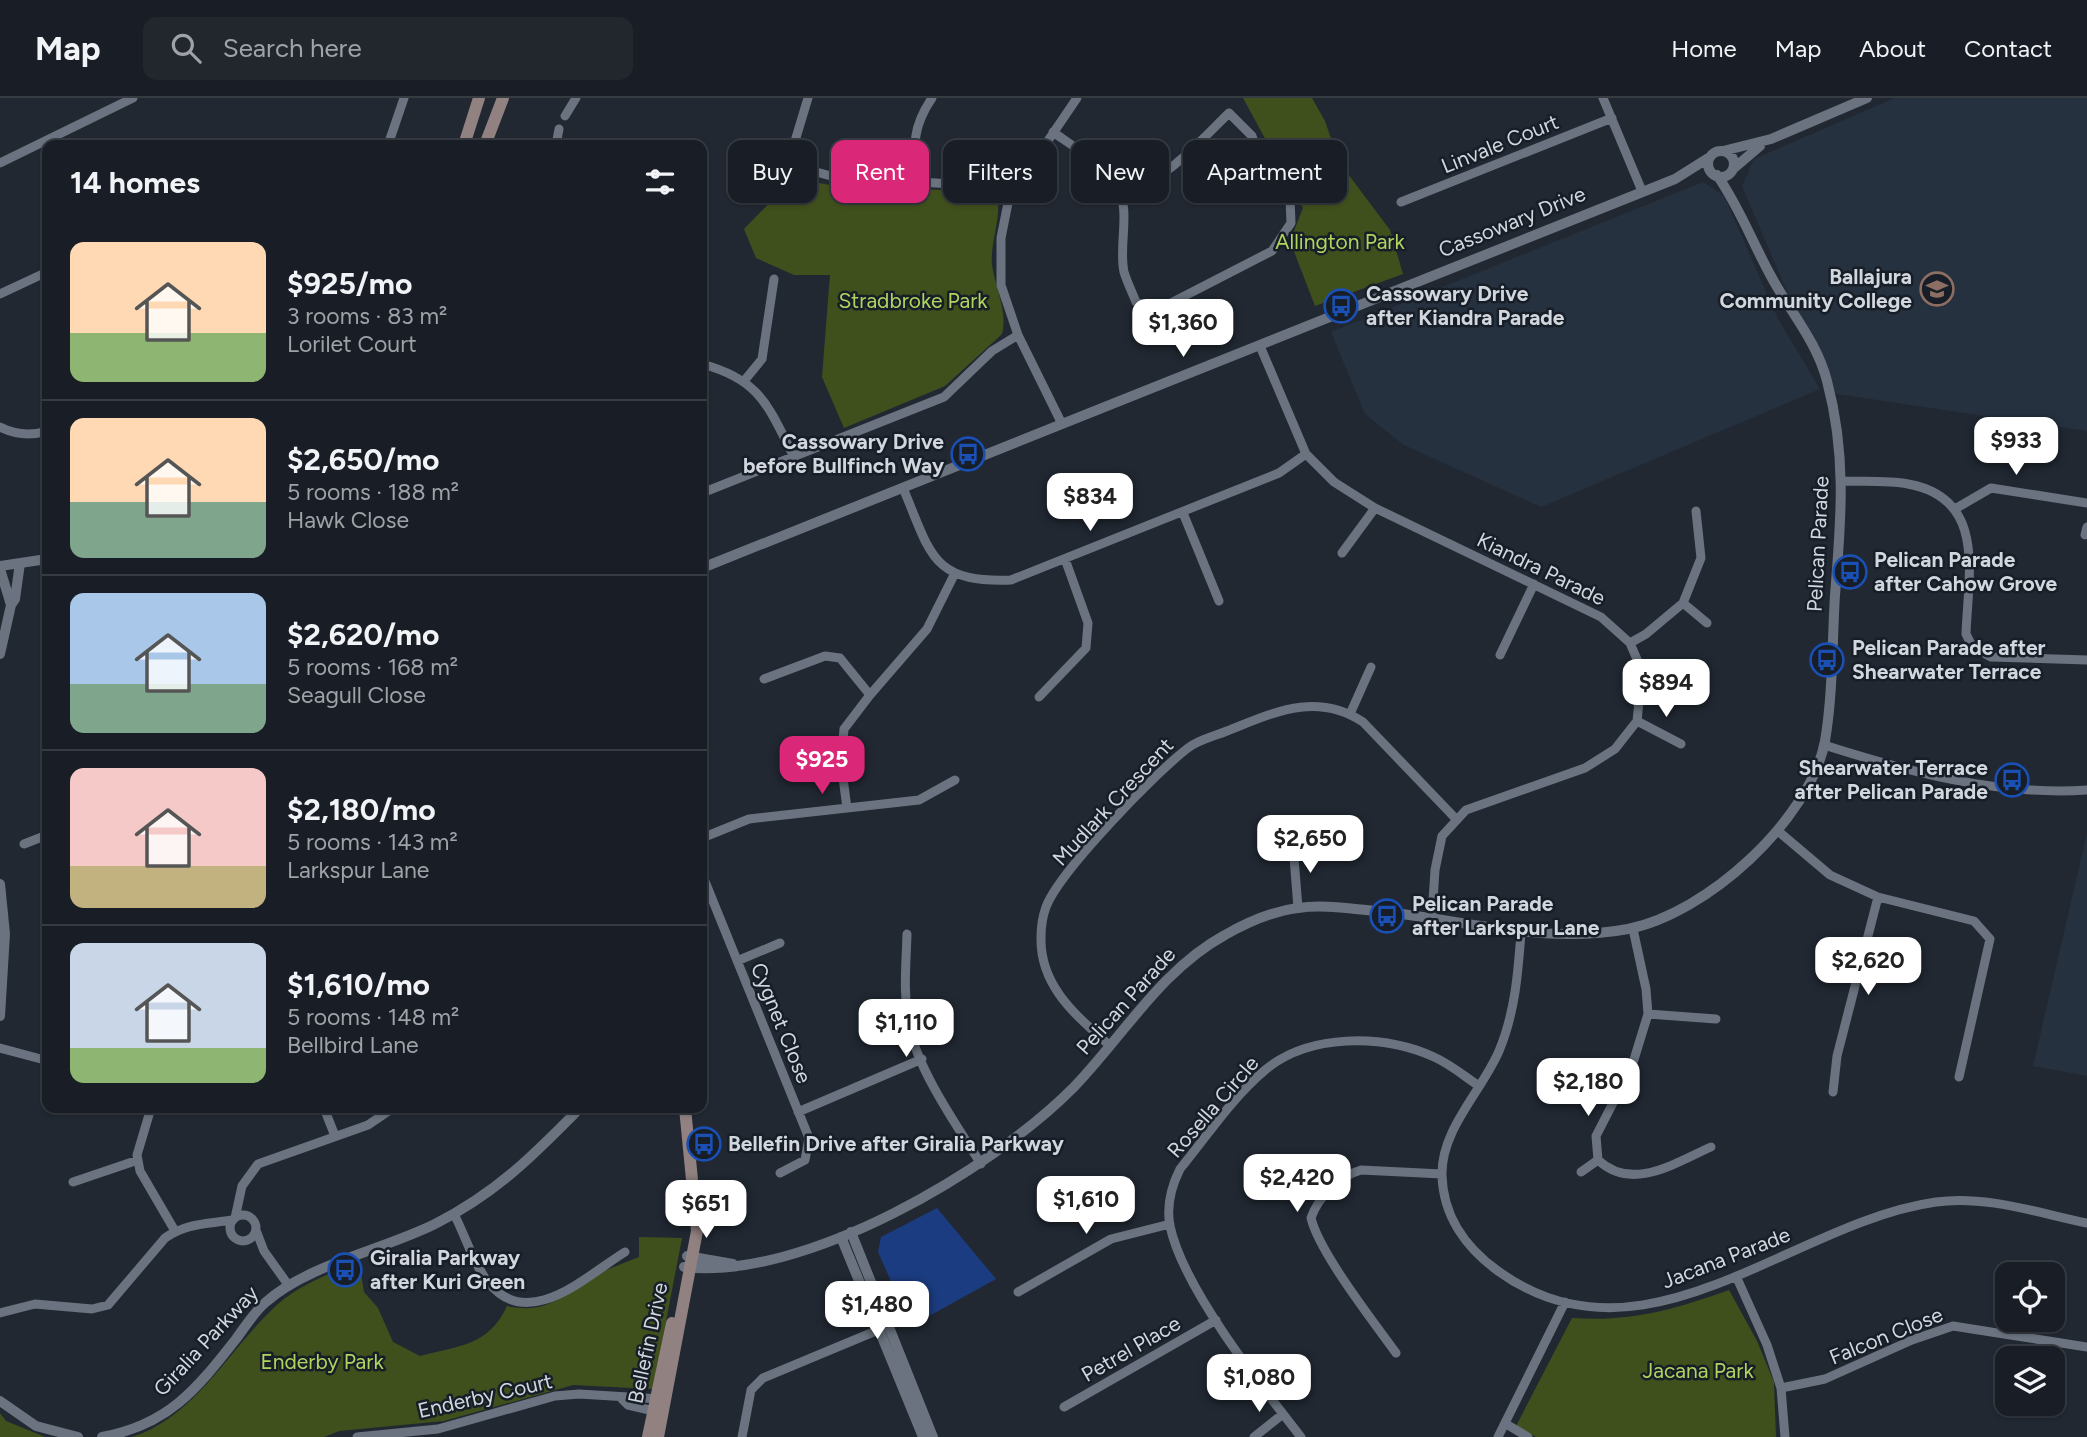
<!DOCTYPE html>
<html lang="en">
<head>
<meta charset="utf-8">
<style>
  body { margin:0; font-family:Figtree,sans-serif; background:#22272e; color:#f1f3f6; height:100vh; display:flex; flex-direction:column; font-size:26px; white-space:nowrap }
  * { box-sizing:border-box; margin:0 }
  p { font-size:23px; color:#9fa2a7 }
  .icon { flex:none; width:38px; height:38px; fill:none; stroke:currentColor; stroke-width:2; stroke-linecap:round; stroke-linejoin:round }
  .map { position:relative; flex:1; overflow:hidden }
  .drawer { position:absolute; left:42px; top:42px; width:665px; height:973px; display:flex; flex-direction:column; background:#191e26; border-radius:14px; box-shadow:0 2px 5px #0004,0 0 0 2px #373c43 }
  .drawer>* { flex:none }
  .hud { position:absolute; left:728px; top:42px; width:665px; height:63px; display:flex; gap:14px }
  .fabs { position:absolute; left:1995px; top:1164px; display:grid; gap:14px }
  .fabs a { display:grid; place-items:center; width:70px; height:70px; border-radius:14px; background:#191e26; box-shadow:0 2px 5px #0004,0 0 0 2px #373c43; font-size:35px }
  .price { position:absolute; translate:-50% -60px; padding:0 16px; border-radius:14px; background:#fff; color:#222; font-size:23px; line-height:46px; filter:drop-shadow(0 2px 4px #0008) }
  .price::after { content:''; position:absolute; left:50%; top:42px; width:21px; height:16px; margin-left:-10px; background:inherit; clip-path:polygon(0 0,100% 0,50% 100%) }
  .price.active { background:#db2777; color:#fff }
  ul { padding:0; list-style:none }
  li { display:flex; align-items:center; gap:21px; height:175px; padding:0 28px }
  li+li { border-top:2px solid #373c43 }
  li span { display:grid; place-items:center; flex:none; width:196px; height:140px; border-radius:14px; color:#555 }
  li>.icon { margin-inline-start:auto }
  span .icon { width:84px; height:84px; fill:#fffc; stroke-width:1 }
  li b { font-size:30px }
  h2 { display:flex; justify-content:space-between; align-items:center; height:84px; padding:0 28px; font-size:30px }
  .chip { padding:0 24px; border-radius:14px; background:#191e26; box-shadow:0 2px 5px #0004,0 0 0 2px #373c43; font-size:24px; line-height:63px }
  .chip.active { background:#db2777; color:#fff }
  header { display:flex; align-items:center; gap:42px; box-sizing:border-box; height:98px; padding:0 35px; background:#191e26; border-bottom:2px solid #373c43 }
  header strong { font-size:33px }
  nav { display:flex; gap:38px; margin-inline-start:auto; font-size:24px }
  .search { width:490px; height:63px; background:#22272e; display:flex; align-items:center; gap:18px; box-sizing:border-box; padding:0 24px; border-radius:14px; color:#9fa2a7; font-size:26px }
  .map>svg:first-child { display:block }
  .built { fill:#263140 }
  .green { fill:#40501c }
  .water { fill:#1b3c80 }
  .lines { fill:none; stroke-linecap:round; stroke-linejoin:round }
  .minor { stroke:#6a737f; stroke-width:9 }
  .tertiary { stroke:#6a737f; stroke-width:10 }
  .secondary { stroke:#918181; stroke-width:12 }
  .labels { text-anchor:middle; stroke-width:5; stroke-linejoin:round; paint-order:stroke }
  .street-label { font-size:21px; fill:#d2d7de; stroke:#171e28 }
  .park-label { font-size:21px; fill:#b0d55f; stroke:#171e28 }
  .poi-label { font-size:21px; font-weight:bold; fill:#d2d7de; stroke:#171e28; text-anchor:start }
</style>
</head>
<body>
<header>
<strong>Map</strong>
<div class="search"><svg class="icon" aria-label="search" viewBox="0 0 24 24"><circle cx="10" cy="10" r="6"/><path d="M15 15l6 6"/></svg>Search here</div>
<nav><a>Home</a><a>Map</a><a>About</a><a>Contact</a></nav>
</header>
<div class="map">
<svg width="2087" height="1339" viewBox="0 0 2087 1339">
  <rect width="100%" height="100%" fill="#212832"/>
  <path class="built" d="M1895 0H2087V333L1830 295 1742 88 1754 61Z
    M1703 84 1724 98 1778 221 1820 291 1541 409 1404 347 1365 316 1331 234Z
    M2087 735V978L2033 968Z"/>
  <path class="green" d="M1243 0H1312L1325 23 1339 64 1390 132 1403 176 1315 208 1290 143 1303 110Z
    M794 80 880 97 915 91 970 93 998 102C1000 124 990 146 992 167 995 189 1008 214 1002 236L945 288 844 330 822 279 830 177H794L756 160 744 131Z
    M639 1139 682 1140 653 1291 573 1287 444 1323 339 1333 324 1339H132C196 1319 230 1249 278 1206 301 1186 331 1175 359 1164L364 1194 378 1210 393 1244 420 1258C458 1248 489 1248 507 1208 544 1216 559 1201 588 1182 602 1172 623 1166 639 1159Z
    M1729 1192 1757 1243 1774 1284 1776 1339H1536L1516 1328 1572 1220C1631 1224 1673 1212 1729 1192Z
    M0 1315 6 1323 45 1339H0Z"/>
  <path class="water" d="M937 1110 996 1181 911 1228 878 1154 881 1139Z"/>
  <g class="lines">
    <path class="minor" d="M808 0 795 43 798 69 886 93 917 84 973 87 1009 100
      M1603 0 1642 93
      M565 18 576 0
      M1053 34C1074 49 1102 66 1116 87 1132 110 1118 147 1124 174 1127 184 1132 194 1136 204L1150 210 1167 207 1272 153 1291 125 1290 101 1264 71 1252 38 1229 15C1196 47 1165 84 1119 97
      M388 47 404 0
      M556 47 559 31
      M0 65 133 0
      M917 84C914 49 911 31 932 0
      M1401 104 1612 20
      M0 196 47 174
      M1260 248 1306 356 1334 384 1375 410 1601 519 1630 545 1642 573 1637 623 1615 651 1585 670 1466 712 1442 738 1435 772 1432 818
      M702 266C761 282 768 308 794 359
      M744 283 762 261 774 181
      M1061 324 1018 237 1001 187V140L1009 100 1077 0
      M0 329C16 337 31 338 47 333
      M1843 383C1864 384 1887 382 1908 386 1987 400 1968 477 1966 536L1972 548 1991 559 2087 562
      M903 390C931 456 931 485 1011 482L1279 375 1306 356
      M702 395 944 299 992 253 1018 237
      M1955 411 1991 390 2087 405
      M1183 415 1219 503
      M2085 437 2087 429
      M1342 455 1375 410
      M1683 505 1707 525
      M1630 545 1646 536 1683 505 1701 460 1696 413
      M1500 557 1534 486
      M764 581 825 558 840 560 870 597
      M1039 599 1086 550 1088 525 1065 461
      M1350 616 1371 569
      M1637 623 1681 646
      M1824 647C1909 674 1998 698 2087 692
      M847 710 841 665 844 631 870 597 927 531 954 477
      M1778 733 1830 777 1878 799 1974 823 1990 841 1959 979
      M702 740 749 721 919 702 955 682
      M24 746 47 737
      M1293 747 1298 810
      M702 776 809 1040 805 1062 780 1075
      M1633 831 1646 891 1648 916 1632 968 1596 1038 1598 1062C1632 1094 1675 1065 1711 1049
      M1521 835C1518 875 1515 915 1499 953 1482 993 1441 1031 1442 1077 1443 1118 1466 1150 1498 1173 1645 1279 1791 1124 1936 1104 1986 1097 2038 1115 2087 1125
      M907 836C906 867 903 897 909 927 917 971 957 1028 981 1066
      M737 863 780 845
      M1648 916 1716 921
      M1110 948C1077 918 1040 889 1041 840 1041 831 1043 817 1046 809 1059 774 1156 674 1188 650 1198 642 1215 638 1227 633 1273 615 1316 593 1363 624L1457 722
      M0 950 41 961
      M1833 994 1837 958 1878 799
      M151 1010 137 1057 140 1073 175 1133
      M324 1010 335 1038
      M798 1014 922 961
      M1581 1074 1598 1062
      M73 1084 138 1062
      M454 1116C465 1137 473 1165 488 1184 528 1235 586 1178 625 1154
      M230 1130a13 13 0 1 1 26 0a13 13 0 1 1-26 0Z
      M235 1120 242 1088 258 1066 368 1027 393 1010
      M256 1132 264 1153 289 1188
      M1736 1178 1767 1247 1781 1290 1785 1339
      M1018 1194 1111 1141 1170 1126
      M0 1215 35 1206 92 1211 108 1207 165 1140C186 1125 208 1126 232 1122
      M1396 1255C1373 1223 1319 1154 1311 1120 1318 1099 1340 1078 1361 1072L1442 1076
      M1781 1290 1825 1281 1912 1242 1953 1228 2087 1249
      M622 1301 628 1307 658 1314
      M1064 1309 1216 1222
      M1506 1326 1528 1339
      M357 1339 438 1331 555 1298 579 1296 661 1301
      M742 1339 751 1292 763 1280 883 1230
      M1254 1339 1283 1316
      M1301 1339C1261 1288 1183 1190 1170 1128 1166 1107 1171 1089 1180 1071 1207 1038 1232 1000 1264 973 1308 935 1383 936 1434 959 1450 966 1464 978 1479 988
      M1498 1339 1565 1204"/>
    <path class="tertiary" d="M1723 53 1771 41 1867 0
      M1708 66a13 13 0 1 1 26 0a13 13 0 1 1-26 0Z
      M1733 71 1760 48
      M0 468 47 461
      M702 470 1675 81 1710 59
      M0 471 11 507
      M0 556 11 507 15 501 20 465
      M0 786 5 836 0 918
      M851 1134 933 1339
      M841 1139 923 1339
      M687 1158 733 1166
      M684 1169C804 1183 992 1072 1074 989 1123 938 1162 871 1225 837 1246 825 1274 813 1298 810 1323 806 1351 811 1376 813 1460 821 1544 847 1628 831 1706 816 1810 722 1825 643 1833 596 1832 545 1835 497 1841 422 1847 358 1827 283 1817 244 1791 215 1772 180 1753 146 1740 110 1717 77
      M0 1303 36 1328 78 1339
      M102 1339C168 1327 196 1292 236 1241 245 1229 254 1214 266 1204 307 1167 385 1151 435 1126 496 1095 533 1058 580 1010"/>
    <path class="secondary" d="M464 47 479 0
      M485 47 503 0
      M648 1339 672 1225
      M658 1339 697 1133 685 1010"/>
  </g>
  <defs>
    <symbol id="school-ring" viewBox="-11 -11 22 22"><circle r="9.5" fill="#171e28" stroke="#8d6e63" stroke-width="1.5"/><path d="M0-5L7-2L0 1L-7-2ZM-4 1L0 2.5L4 1V4Q0 6-4 4Z" fill="#8d6e63"/></symbol>
    <symbol id="bus-ring" viewBox="-11 -11 22 22"><circle r="9.5" fill="#171e28" stroke="#1a4fb4" stroke-width="1.5"/><path d="M-5-6H5V4H4V6H2V4H-2V6H-4V4H-5ZM-3.5-4V0h7V-4ZM-3.5 1.2v1.5H-2V1.2ZM2 1.2v1.5H3.5V1.2Z" fill="#1a4fb4"/></symbol>
  </defs>
  <g fill-rule="evenodd">
    <use href="#school-ring" x="1918" y="172" width="38" height="38"/>
    <use href="#bus-ring" x="1322" y="189" width="38" height="38"/>
    <use href="#bus-ring" x="949" y="337" width="38" height="38"/>
    <use href="#bus-ring" x="1831" y="455" width="38" height="38"/>
    <use href="#bus-ring" x="1808" y="543" width="38" height="38"/>
    <use href="#bus-ring" x="1993" y="663" width="38" height="38"/>
    <use href="#bus-ring" x="1368" y="799" width="38" height="38"/>
    <use href="#bus-ring" x="685" y="1027" width="38" height="38"/>
    <use href="#bus-ring" x="326" y="1153" width="38" height="38"/>
  </g>
  <g class="labels">
    <g class="street-label">
      <text transform="translate(1500 46) rotate(-22)" y="7">Linvale Court</text>
      <text transform="translate(1512 124) rotate(-22)" y="7">Cassowary Drive</text>
      <text transform="translate(1818 446) rotate(-87)" y="7">Pelican Parade</text>
      <text transform="translate(1541 471) rotate(26)" y="7">Kiandra Parade</text>
      <text transform="translate(1113 704) rotate(-47)" y="7">Mudlark Crescent</text>
      <text transform="translate(1126 903) rotate(-48)" y="7">Pelican Parade</text>
      <text transform="translate(781 925) rotate(68)" y="7">Cygnet Close</text>
      <text transform="translate(1213 1009) rotate(-49)" y="7">Rosella Circle</text>
      <text transform="translate(1726 1160) rotate(-21)" y="7">Jacana Parade</text>
      <text transform="translate(1886 1238) rotate(-22)" y="7">Falcon Close</text>
      <text transform="translate(206 1243) rotate(-47)" y="7">Giralia Parkway</text>
      <text transform="translate(648 1245) rotate(-78)" y="7">Bellefin Drive</text>
      <text transform="translate(1131 1251) rotate(-30)" y="7">Petrel Place</text>
      <text transform="translate(485 1298) rotate(-13)" y="7">Enderby Court</text>
    </g>
    <g class="park-label">
      <text x="1340" y="151">Allington Park</text>
      <text x="913" y="210">Stradbroke Park</text>
      <text x="322" y="1271">Enderby Park</text>
      <text x="1698" y="1280">Jacana Park</text>
    </g>
    <g class="poi-label">
      <text x="1912" y="186" text-anchor="end">Ballajura<tspan x="1912" dy="24">Community College</tspan></text>
      <text x="1366" y="203">Cassowary Drive<tspan x="1366" dy="24">after Kiandra Parade</tspan></text>
      <text x="944" y="351" text-anchor="end">Cassowary Drive<tspan x="944" dy="24">before Bullfinch Way</tspan></text>
      <text x="1874" y="469">Pelican Parade<tspan x="1874" dy="24">after Cahow Grove</tspan></text>
      <text x="1852" y="557">Pelican Parade after<tspan x="1852" dy="24">Shearwater Terrace</tspan></text>
      <text x="1988" y="677" text-anchor="end">Shearwater Terrace<tspan x="1988" dy="24">after Pelican Parade</tspan></text>
      <text x="1412" y="813">Pelican Parade<tspan x="1412" dy="24">after Larkspur Lane</tspan></text>
      <text x="728" y="1053">Bellefin Drive after Giralia Parkway</text>
      <text x="370" y="1167">Giralia Parkway<tspan x="370" dy="24">after Kuri Green</tspan></text>
    </g>
  </g>
</svg>
<div class="fabs">
<a><svg class="icon" aria-label="locate" viewBox="0 0 24 24"><circle cx="12" cy="12" r="6"/><path d="M12 2v4M12 18v4M2 12h4M18 12h4"/></svg></a>
<a><svg class="icon" aria-label="layers" viewBox="0 0 24 24"><path d="M12 4l9 5-9 5-9-5zM3 14l9 5 9-5"/></svg></a>
</div>
<b class="price" style="left:1183px;top:261px">$1,360</b>
<b class="price" style="left:2016px;top:379px">$933</b>
<b class="price" style="left:1090px;top:435px">$834</b>
<b class="price" style="left:1666px;top:621px">$894</b>
<b class="price active" style="left:822px;top:698px">$925</b>
<b class="price" style="left:1310px;top:777px">$2,650</b>
<b class="price" style="left:1868px;top:899px">$2,620</b>
<b class="price" style="left:906px;top:961px">$1,110</b>
<b class="price" style="left:1588px;top:1020px">$2,180</b>
<b class="price" style="left:1297px;top:1116px">$2,420</b>
<b class="price" style="left:1086px;top:1138px">$1,610</b>
<b class="price" style="left:706px;top:1142px">$651</b>
<b class="price" style="left:877px;top:1243px">$1,480</b>
<b class="price" style="left:1259px;top:1316px">$1,080</b>
<div class="hud">
<a class="chip">Buy</a>
<a class="chip active">Rent</a>
<a class="chip">Filters</a>
<a class="chip">New</a>
<a class="chip">Apartment</a>
</div>
<section class="drawer">
<h2>14 homes<svg class="icon" aria-label="filters" viewBox="0 0 24 24"><path d="M4 7h16M4 17h16"/><circle cx="9" cy="7" r="2"/><circle cx="15" cy="17" r="2"/></svg></h2>
<ul>
<li><span style="background:linear-gradient(#ffd9b3 65%,#8fb573 0)"><svg class="icon" aria-label="home" viewBox="0 0 24 24"><path d="M3 11l9-7 9 7M6 9v11h12V9"/></svg></span><div><b>$925/mo</b><p>3 rooms · 83 m²</p><p>Lorilet Court</p></div></li>
<li><span style="background:linear-gradient(#ffd9b3 60%,#7fa58c 0)"><svg class="icon" aria-label="home" viewBox="0 0 24 24"><path d="M3 11l9-7 9 7M6 9v11h12V9"/></svg></span><div><b>$2,650/mo</b><p>5 rooms · 188 m²</p><p>Hawk Close</p></div></li>
<li><span style="background:linear-gradient(#a9c7e8 65%,#7fa58c 0)"><svg class="icon" aria-label="home" viewBox="0 0 24 24"><path d="M3 11l9-7 9 7M6 9v11h12V9"/></svg></span><div><b>$2,620/mo</b><p>5 rooms · 168 m²</p><p>Seagull Close</p></div></li>
<li><span style="background:linear-gradient(#f6c9c9 70%,#c2b280 0)"><svg class="icon" aria-label="home" viewBox="0 0 24 24"><path d="M3 11l9-7 9 7M6 9v11h12V9"/></svg></span><div><b>$2,180/mo</b><p>5 rooms · 143 m²</p><p>Larkspur Lane</p></div></li>
<li><span style="background:linear-gradient(#c9d6e8 75%,#8fb573 0)"><svg class="icon" aria-label="home" viewBox="0 0 24 24"><path d="M3 11l9-7 9 7M6 9v11h12V9"/></svg></span><div><b>$1,610/mo</b><p>5 rooms · 148 m²</p><p>Bellbird Lane</p></div></li>
</ul>
</section>
</div>
</body>
</html>
